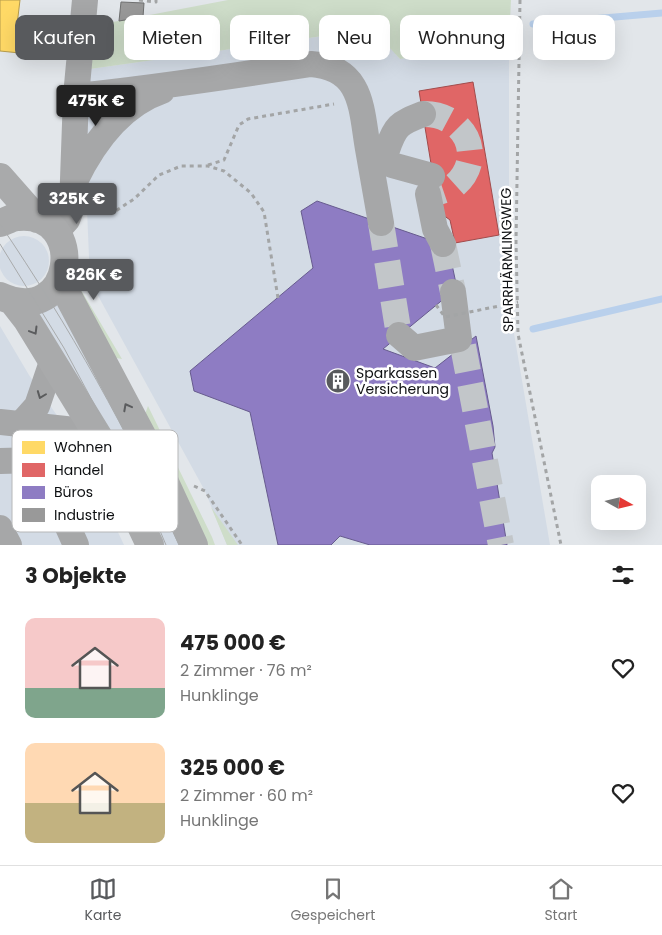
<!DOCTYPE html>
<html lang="de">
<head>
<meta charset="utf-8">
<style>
  body { margin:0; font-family:Poppins,sans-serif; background:#f2f2f2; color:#222; height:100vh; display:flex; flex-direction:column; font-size:19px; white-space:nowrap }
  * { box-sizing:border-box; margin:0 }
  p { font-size:16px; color:#767676 }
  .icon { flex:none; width:28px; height:28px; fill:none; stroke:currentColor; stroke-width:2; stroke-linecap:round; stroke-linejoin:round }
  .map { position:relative; height:545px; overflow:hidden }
  .side { display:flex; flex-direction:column; background:#fff; flex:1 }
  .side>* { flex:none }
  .hud { position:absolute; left:15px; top:15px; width:632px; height:45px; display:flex; gap:10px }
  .needle { width:32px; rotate:98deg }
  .fabs { position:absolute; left:591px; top:475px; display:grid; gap:10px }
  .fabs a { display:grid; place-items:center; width:55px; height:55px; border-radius:10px; background:#fff; box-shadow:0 5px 20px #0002; font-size:25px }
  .price { position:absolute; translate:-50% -42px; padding:0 11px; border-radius:5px; background:#585a5d; color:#fff; font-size:16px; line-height:32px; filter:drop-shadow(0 1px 2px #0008) }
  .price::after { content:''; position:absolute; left:50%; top:30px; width:15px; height:11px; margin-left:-8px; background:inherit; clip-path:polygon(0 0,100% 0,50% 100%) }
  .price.selected { background:#222; color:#fff }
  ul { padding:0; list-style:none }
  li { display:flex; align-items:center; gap:15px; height:125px; padding:0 25px }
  li span { display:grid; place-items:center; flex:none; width:140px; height:100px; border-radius:10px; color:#555 }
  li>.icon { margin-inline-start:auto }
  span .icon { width:60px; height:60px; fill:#fffc; stroke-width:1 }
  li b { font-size:21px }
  h2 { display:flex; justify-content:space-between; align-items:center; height:60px; padding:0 25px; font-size:21px }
  .chip { padding:0 18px; border-radius:10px; background:#fff; box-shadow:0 5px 20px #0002; font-size:18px; line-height:45px }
  .chip.selected { background:#585a5d; color:#fff }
  .menu { display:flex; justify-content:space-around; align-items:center; height:70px; border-top:1px solid #e0e0e0; background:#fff; font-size:14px; color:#767676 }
  .menu a { display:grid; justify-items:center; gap:2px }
  .menu .selected { color:#585a5d }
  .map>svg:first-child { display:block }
  .built { fill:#d3dbe5 }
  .green { fill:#ceddc9 }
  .homes { fill:#ffd966; stroke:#b69c4c }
  .shops { fill:#e06666; stroke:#a14c4c }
  .offices { fill:#8e7cc3; stroke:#675b8e }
  .industry { fill:#999; stroke:#6f7070 }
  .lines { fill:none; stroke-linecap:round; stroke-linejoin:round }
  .stream { stroke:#b9d0ec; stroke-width:7 }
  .minor-tunnel { stroke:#c2c6c9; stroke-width:26; stroke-dasharray:26 13; stroke-linecap:butt }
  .path { stroke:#a3a5a6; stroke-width:3; stroke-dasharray:4 4; stroke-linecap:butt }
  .minor { stroke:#a6a7a8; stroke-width:26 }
  .major { stroke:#a9aaab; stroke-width:28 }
  .tram { stroke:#a8aaab; stroke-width:1 }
  .path-bridge { stroke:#a3a5a6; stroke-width:3; stroke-dasharray:4 4; stroke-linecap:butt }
  .oneway { stroke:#5b5c5e }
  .oneway2 { stroke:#5a5b5c }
  .labels { text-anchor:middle; stroke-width:5; stroke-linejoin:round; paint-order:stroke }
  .street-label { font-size:14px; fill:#0d0f11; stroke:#fff }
  .poi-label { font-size:14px; fill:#0d0f11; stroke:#fff; text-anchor:start }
  .key { fill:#fff; stroke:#b6b7b8; stroke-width:1 }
  .key-label { font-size:14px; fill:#0d0f11 }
</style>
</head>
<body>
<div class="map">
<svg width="662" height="545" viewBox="0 0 662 545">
  <rect width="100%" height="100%" fill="#e2e6ea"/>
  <path class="built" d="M373 29 400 59 509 41V304L550 545H227L205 491 90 281 85 161 90 69Z
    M-1 261a25 25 0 1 1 50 0a25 25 0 1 1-50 0Z
    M60 297 187 545H159L31 312Z
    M0 326 29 375 76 443 124 545H0Z"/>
  <path class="green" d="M228 0H511L509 41 400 59 372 29 90 69 92 26Z
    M75 275 81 290 122 359 110 357 82 311Z
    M148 406 212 537 215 545H205L144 417Z
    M211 507 238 545H227Z"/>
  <path class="homes" d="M0 0H20L17 25H23L20 53 0 51Z"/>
  <path class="shops" d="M473 82 499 235 455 243 450 220 439 212 419 91Z"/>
  <path class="offices" d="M317 201 448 246 457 288 383 349 435 368 476 336 493 426 495 447 492 453 507 545H370L340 536 331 545H278L250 412 194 391 190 371 313 268 301 211Z"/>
  <path class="industry" d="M121 2 144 3 143 17 119 21Z"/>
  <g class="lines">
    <path class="stream" d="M533 24 662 13
      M533 329 662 299"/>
    <path class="minor-tunnel" d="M423 114C465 113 487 158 454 186 449 189 441 191 436 193
      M381 223 399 335
      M443 244 453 292
      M463 346 501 545"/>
    <path class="path" d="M139 0 156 2V0
      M520 0 516 242 518 334 561 545
      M208 165 224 160 239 125 248 119 334 104
      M93 213 114 212 134 199 159 175 181 166H208L224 171 251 193 264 212 278 298
      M509 304 518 302
      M194 486 205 491 242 545"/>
    <path class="minor" d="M76 96C155 88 233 76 311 64 363 68 361 108 368 149L392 165 432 176
      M368 149 381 223
      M387 150C395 126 399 123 423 114
      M75 181C93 144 121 105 162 91
      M428 194 435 229 443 244
      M56 232 67 220 72 207 76 96 85 0
      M399 335 414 348 459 339 453 292
      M0 422 75 430 100 439
      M21 424 37 406 52 362
      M0 461 38 460 76 545
      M0 528 9 545"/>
    <path class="major" d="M0 177 37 219
      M0 223C6 221 13 217 18 217 89 210 75 330 0 296
      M63 276 67 294 152 454 194 545
      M13 302 27 320 100 439 150 545"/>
    <path class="tram" d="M0 224C69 326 129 432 179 545
      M0 244 64 348 153 514 166 545"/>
    <path class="path-bridge" d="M436 305 445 317 509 304"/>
  </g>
  <defs><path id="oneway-chevron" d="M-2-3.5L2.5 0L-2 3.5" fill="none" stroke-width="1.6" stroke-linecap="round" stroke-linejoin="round" transform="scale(1.25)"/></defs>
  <g class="oneway">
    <use href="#oneway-chevron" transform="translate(34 331) rotate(59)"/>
    <use href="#oneway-chevron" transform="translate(127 407) rotate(-118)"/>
  </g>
  <use class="oneway2" href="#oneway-chevron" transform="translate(41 395) rotate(111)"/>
  <defs>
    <symbol id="building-disc" viewBox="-11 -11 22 22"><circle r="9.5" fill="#585a5d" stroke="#fff"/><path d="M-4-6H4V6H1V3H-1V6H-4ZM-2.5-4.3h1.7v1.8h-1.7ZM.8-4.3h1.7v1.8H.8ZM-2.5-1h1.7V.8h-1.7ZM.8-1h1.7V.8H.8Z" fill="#fff"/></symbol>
  </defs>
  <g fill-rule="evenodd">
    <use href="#building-disc" x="324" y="367" width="28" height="28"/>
  </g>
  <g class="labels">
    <g class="street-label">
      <text transform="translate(507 260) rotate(-91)" y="5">SPARRHÄRMLINGWEG</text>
    </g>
    <g class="poi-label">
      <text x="356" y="378">Sparkassen<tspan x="356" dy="16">Versicherung</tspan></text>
    </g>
  </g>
  <rect x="12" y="430" width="166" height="102" rx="8" class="key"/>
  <rect x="22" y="441" width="23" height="13" fill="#ffd966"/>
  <rect x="22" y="463" width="23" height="14" fill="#e06666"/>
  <rect x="22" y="486" width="23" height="13" fill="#8e7cc3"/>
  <rect x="22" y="508" width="23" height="14" fill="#999"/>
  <g class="key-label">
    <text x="54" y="452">Wohnen</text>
    <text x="54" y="475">Handel</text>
    <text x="54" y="497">Büros</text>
    <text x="54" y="520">Industrie</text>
  </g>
</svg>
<div class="fabs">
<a><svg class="needle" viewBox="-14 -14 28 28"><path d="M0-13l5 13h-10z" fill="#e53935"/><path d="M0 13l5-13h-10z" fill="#767676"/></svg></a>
</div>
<b class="price selected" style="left:96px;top:127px">475K €</b>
<b class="price" style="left:77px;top:225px">325K €</b>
<b class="price" style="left:94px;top:301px">826K €</b>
<div class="hud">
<a class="chip selected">Kaufen</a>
<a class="chip">Mieten</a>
<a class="chip">Filter</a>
<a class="chip">Neu</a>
<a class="chip">Wohnung</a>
<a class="chip">Haus</a>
</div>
</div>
<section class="side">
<h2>3 Objekte<svg class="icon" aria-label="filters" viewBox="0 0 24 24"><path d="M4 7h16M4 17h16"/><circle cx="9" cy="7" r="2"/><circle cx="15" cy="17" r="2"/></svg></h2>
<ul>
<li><span style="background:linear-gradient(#f6c9c9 70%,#7fa58c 0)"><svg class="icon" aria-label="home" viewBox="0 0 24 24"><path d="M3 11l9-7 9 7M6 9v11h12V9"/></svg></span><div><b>475 000 €</b><p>2 Zimmer · 76 m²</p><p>Hunklinge</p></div><svg class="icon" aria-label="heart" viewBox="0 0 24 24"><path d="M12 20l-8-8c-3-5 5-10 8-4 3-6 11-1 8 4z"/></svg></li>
<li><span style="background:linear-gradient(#ffd9b3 60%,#c2b280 0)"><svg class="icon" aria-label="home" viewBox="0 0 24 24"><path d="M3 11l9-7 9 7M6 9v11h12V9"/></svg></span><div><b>325 000 €</b><p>2 Zimmer · 60 m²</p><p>Hunklinge</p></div><svg class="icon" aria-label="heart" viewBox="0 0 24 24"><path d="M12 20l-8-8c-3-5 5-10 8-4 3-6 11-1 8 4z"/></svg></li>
</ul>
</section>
<nav class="menu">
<a class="selected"><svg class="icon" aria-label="map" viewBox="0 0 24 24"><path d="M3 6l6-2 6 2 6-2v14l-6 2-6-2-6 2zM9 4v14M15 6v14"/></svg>Karte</a>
<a><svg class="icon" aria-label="saved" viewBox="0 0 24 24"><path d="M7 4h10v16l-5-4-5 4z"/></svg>Gespeichert</a>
<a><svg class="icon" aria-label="home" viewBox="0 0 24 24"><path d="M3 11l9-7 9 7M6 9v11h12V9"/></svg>Start</a>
</nav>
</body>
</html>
